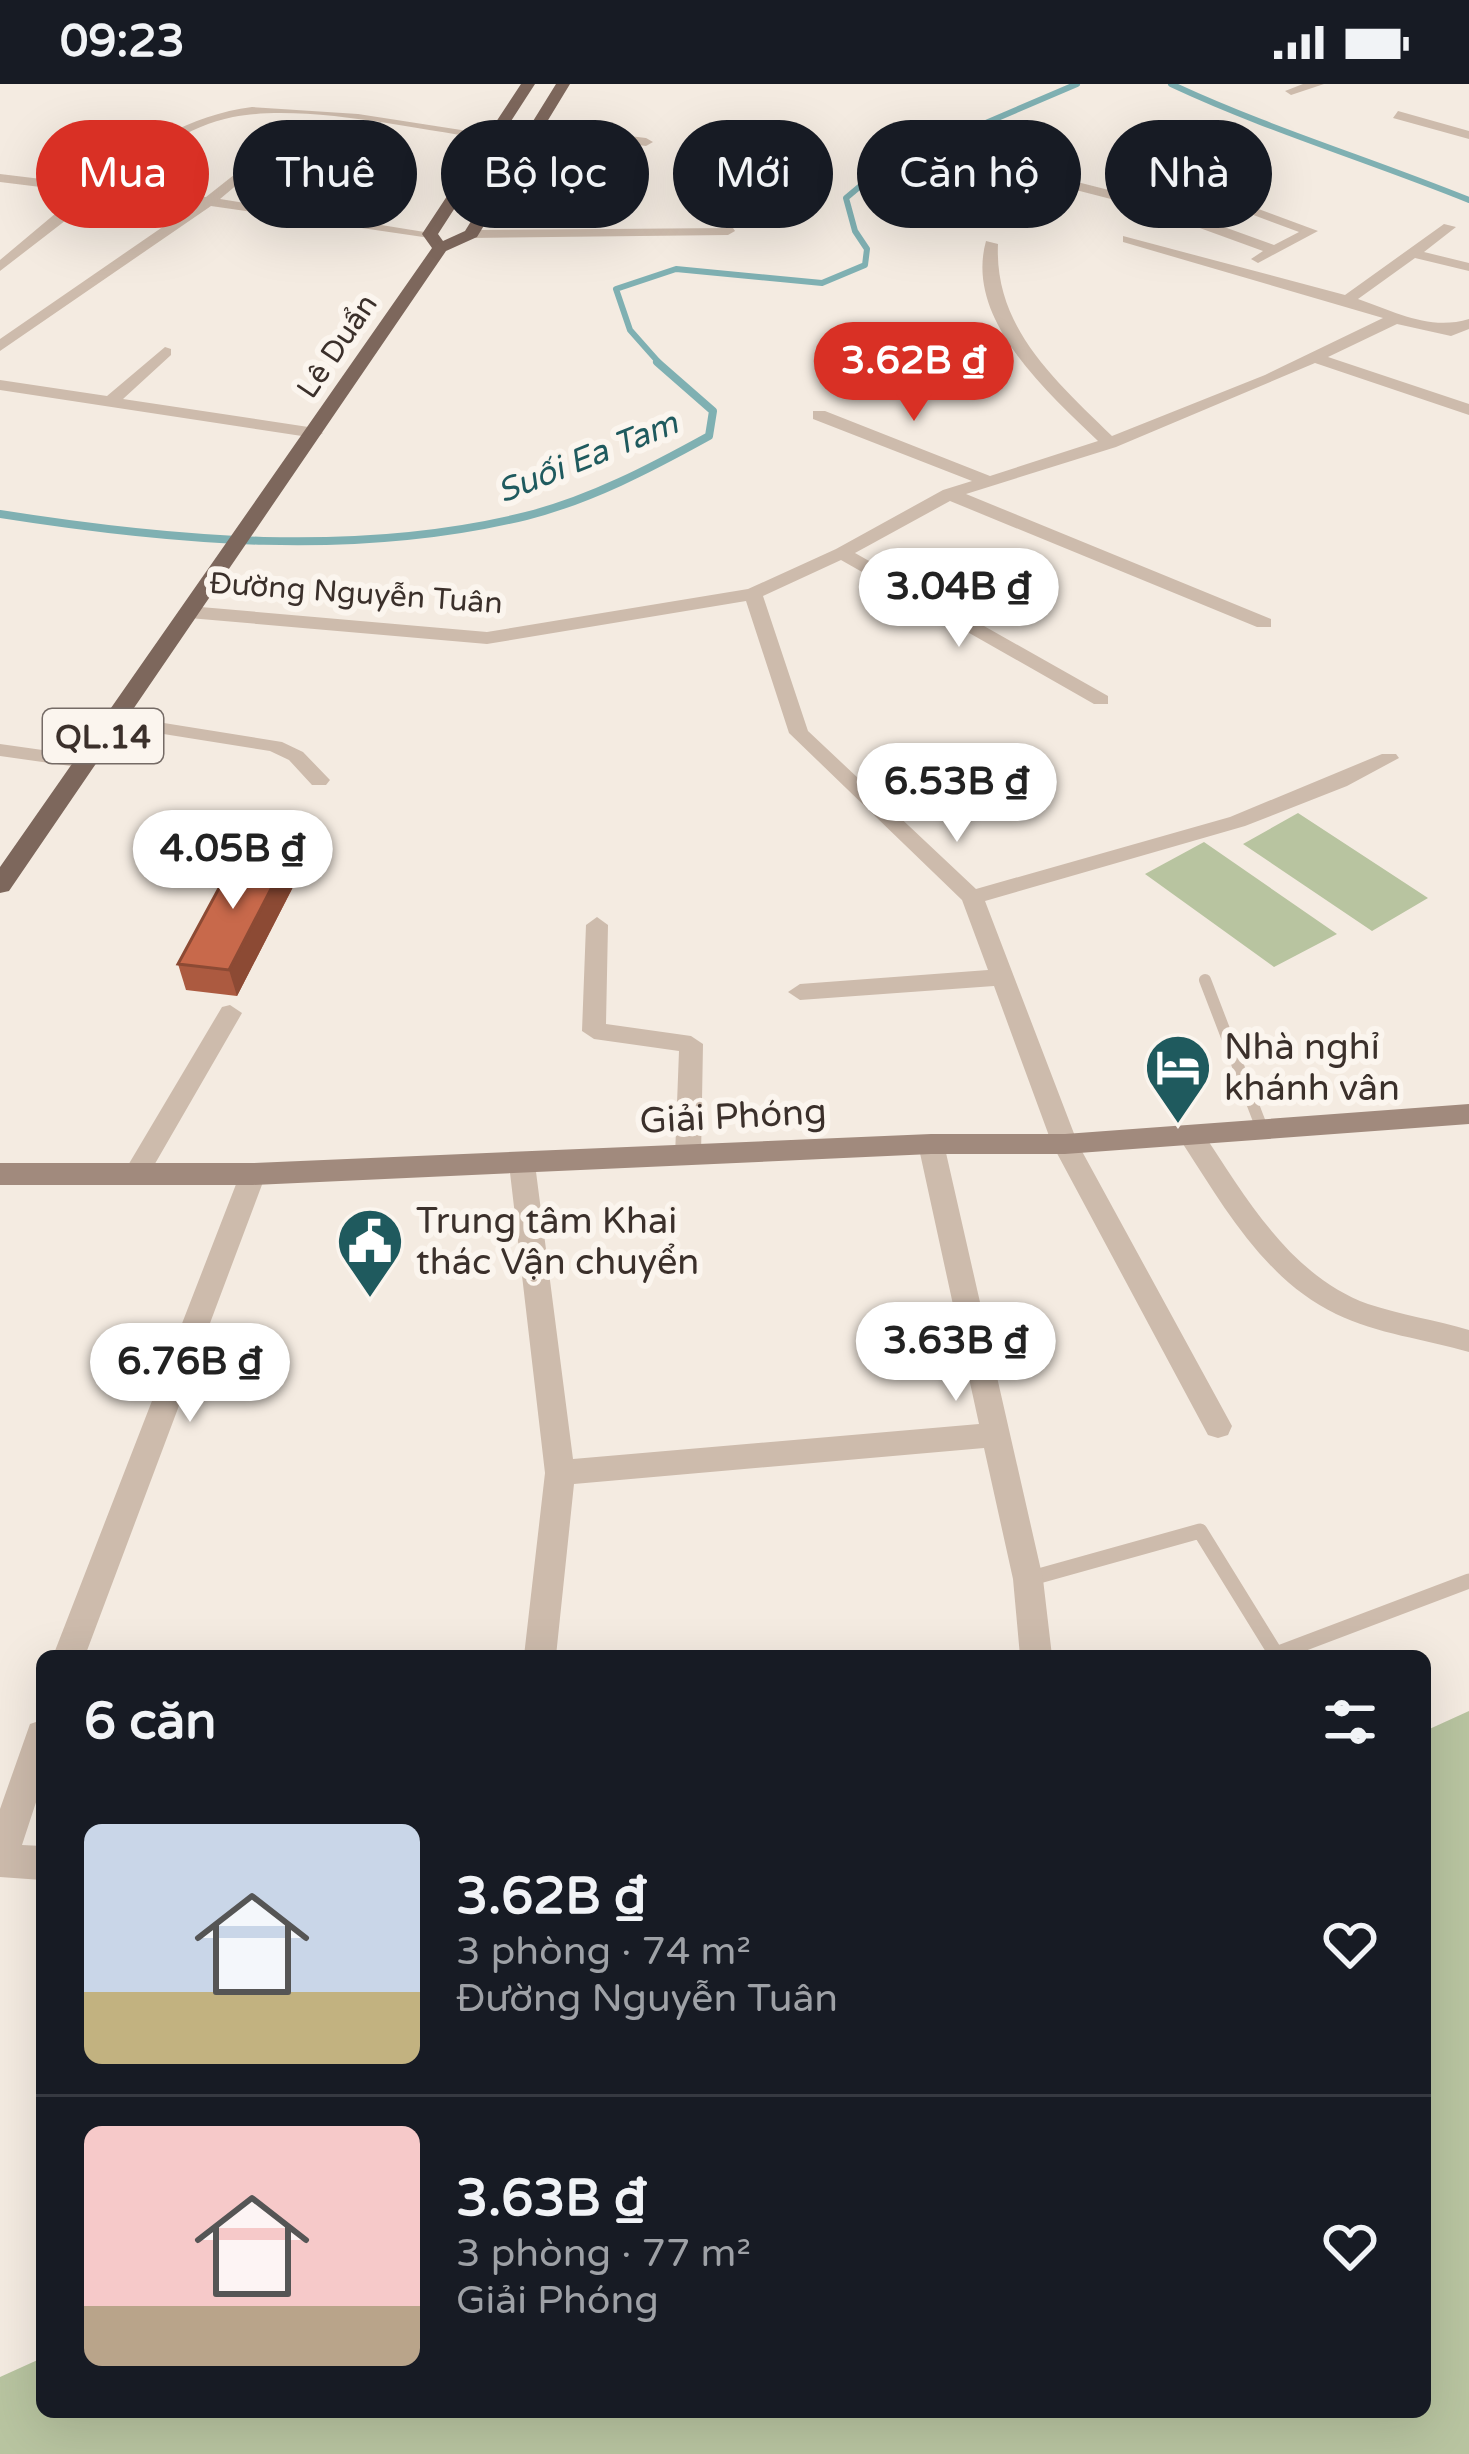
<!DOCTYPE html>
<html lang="vi">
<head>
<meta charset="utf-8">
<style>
  body { margin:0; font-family:"Varela Round",sans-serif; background:#242831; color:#f1f3f6; height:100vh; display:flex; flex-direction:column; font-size:45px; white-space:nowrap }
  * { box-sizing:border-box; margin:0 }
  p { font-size:39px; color:#9ea1a6 }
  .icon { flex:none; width:66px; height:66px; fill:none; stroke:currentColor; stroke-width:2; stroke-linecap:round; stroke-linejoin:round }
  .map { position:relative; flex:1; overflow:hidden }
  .drawer { position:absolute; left:36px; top:1566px; width:1395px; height:768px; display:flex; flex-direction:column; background:#171b24; border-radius:18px; box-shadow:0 12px 48px #0002 }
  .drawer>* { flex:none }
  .hud { position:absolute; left:36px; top:36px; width:1398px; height:108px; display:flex; gap:24px }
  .price { position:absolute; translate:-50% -102px; padding:0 27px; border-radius:42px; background:#fff; color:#222; font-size:39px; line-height:78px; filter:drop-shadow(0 3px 6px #0008) }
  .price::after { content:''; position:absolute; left:50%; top:72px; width:36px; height:27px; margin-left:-18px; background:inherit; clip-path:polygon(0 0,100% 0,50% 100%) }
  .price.current { background:#d93025; color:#fff }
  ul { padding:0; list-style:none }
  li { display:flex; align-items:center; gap:36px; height:300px; padding:0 48px }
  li+li { border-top:3px solid #363941 }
  li span { display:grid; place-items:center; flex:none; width:336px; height:240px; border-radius:18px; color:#555 }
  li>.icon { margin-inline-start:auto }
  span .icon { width:144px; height:144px; fill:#fffc; stroke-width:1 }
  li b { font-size:51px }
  h2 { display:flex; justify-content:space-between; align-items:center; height:144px; padding:0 48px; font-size:51px }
  .pill { padding:0 42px; border-radius:54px; background:#171b24; box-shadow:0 12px 48px #0002; font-size:42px; line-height:108px }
  .pill.current { background:#d93025; color:#fff }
  .status { display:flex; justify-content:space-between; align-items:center; height:84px; padding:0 60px; background:#171b24; direction:ltr }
  .status svg { height:33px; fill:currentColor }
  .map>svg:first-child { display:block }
  .green { fill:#b8c4a0 }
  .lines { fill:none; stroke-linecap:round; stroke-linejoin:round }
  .stream-far1 { stroke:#7fb0b2; stroke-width:6 }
  .stream { stroke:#7fb0b2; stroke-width:8 }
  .lane-far1 { stroke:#cdbbac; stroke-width:12 }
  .lane { stroke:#cdbbac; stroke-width:15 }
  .street { fill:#cdbbac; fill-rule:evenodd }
  .secondary { fill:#a18a7d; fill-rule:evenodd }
  .primary { fill:#7d675c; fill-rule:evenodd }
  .wall { fill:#ac5a40 }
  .shaded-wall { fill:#8c4a34 }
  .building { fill:#c8694b; stroke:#8c4a34; stroke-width:3 }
  .labels { text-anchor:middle; stroke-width:12; stroke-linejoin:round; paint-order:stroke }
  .far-street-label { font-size:30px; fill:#3b302b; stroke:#fbf5ee }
  .far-water-label { font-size:33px; font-style:italic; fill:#1f5a5e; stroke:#fbf5ee }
  .shield { fill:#fbf5ee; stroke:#756b66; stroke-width:3 }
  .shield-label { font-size:33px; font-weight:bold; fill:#3b302b }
  .poi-label { font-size:36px; fill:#3b302b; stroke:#fbf5ee; text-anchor:start }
  .street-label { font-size:36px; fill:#3b302b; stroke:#fbf5ee }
</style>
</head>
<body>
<div class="status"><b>09:23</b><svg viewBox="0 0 49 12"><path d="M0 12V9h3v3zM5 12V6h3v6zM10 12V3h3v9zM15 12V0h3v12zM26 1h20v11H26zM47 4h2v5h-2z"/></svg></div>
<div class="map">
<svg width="1469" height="2370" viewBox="0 0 1469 2370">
  <rect width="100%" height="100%" fill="#f4ebe1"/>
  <path class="green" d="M1298 729 1428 814 1372 847 1243 760Z
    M1204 758 1337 850 1274 883 1145 790Z
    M1469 1627V2370H0V2293L42 2274V2328H1425V1647Z"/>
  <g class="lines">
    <path class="stream-far1" d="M1171 0C1267 45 1370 76 1469 116
      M661 281 630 246 616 205 676 185 822 199 865 181 867 165 855 147 846 114 883 83 1077 0"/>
    <path class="stream" d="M0 430C171 457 356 474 526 432 590 416 651 384 709 352L713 327 657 278"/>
    <path class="lane-far1" d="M1205 896 1263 1047"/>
    <path class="lane" d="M1028 1495 1200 1447 1276 1570 1469 1497"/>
    <path class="street" d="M1303 0H1324L1291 11 1285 7Z
      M252 23 358 30 500 52 493 56C418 46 306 19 233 33 188 42 147 72 110 99L206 113 258 72 263 79 220 115 437 150 430 154 211 122 0 267V255L196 120 105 106 0 187V176L81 108 0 98V90L91 101C139 63 190 31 252 23Z
      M1398 27 1469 47V55L1393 34Z
      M537 41 646 54 653 58 646 62 532 48Z
      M1038 88 1152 117 1274 161 1299 148 1163 97 1175 94 1318 147 1258 179 1251 175 1263 167 1142 123 1033 95Z
      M1444 140 1456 143 1424 168 1469 179V187L1415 174 1358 215C1396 228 1430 247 1469 235V245L1451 252 1397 240 1328 273 1469 320V331L1315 279 1116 363 966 410 1271 535V543H1257L950 417 855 469 1108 612V620H1094L841 476 763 512 808 647 976 805 1230 733 1382 670H1396L1399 674 1347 702 1245 742 985 817 1078 1060 1232 1342 1228 1351 1218 1354 1208 1351 1052 1060 994 902 800 916 788 908 800 900 988 886 962 816 789 649 746 517 487 560 189 534 179 528 189 522 487 548 748 505 836 465 943 406 972 397 813 335V327H825L990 392 1098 357C1048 308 964 236 986 157L998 160C994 244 1056 297 1112 352L1265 291 1383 234 1123 158V152L1345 211Z
      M733 144 735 147 728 151 471 154 464 150 471 146Z
      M165 263 171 265V271L123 315 315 344 323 349 315 354 0 306V296L107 312Z
      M114 631 282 658 303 668 330 696 326 701H312L289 676 270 667 107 641 104 637Z
      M0 660 85 672 95 678 85 684 0 672Z
      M597 833 608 841 606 940 691 952 703 960 701 1072 697 1079 688 1081 675 1072 679 967 594 955 582 947 586 841Z
      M230 921 242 929 145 1097H127L123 1090 127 1083 222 923Z
      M1192 1044 1201 1046C1245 1112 1290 1192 1368 1220 1401 1231 1436 1236 1469 1246V1268C1425 1255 1377 1250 1336 1230 1264 1195 1224 1123 1183 1060L1179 1053 1183 1046Z
      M931 1051 944 1060 1043 1495 1052 1572H1020L1013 1495 984 1364 574 1400 556 1572H524L545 1389 509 1080 513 1073 522 1070 535 1080 573 1375 979 1340 918 1060Z
      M253 1080 266 1090 85 1572H53L240 1090Z
      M42 1636V1700L22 1761 42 1762V1796L0 1793V1725L30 1640Z"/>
    <path class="secondary" d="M1469 1020V1040L1065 1070H931L253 1101H0V1079H253L931 1050H1065Z"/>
    <path class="primary" d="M521 0H535L438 150 443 157 465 147 556 0H570L477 153 446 167 9 807 0 809V783L432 164 422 150Z"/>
  </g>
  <path class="wall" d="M287 774 294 801 237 912 186 906 178 880Z"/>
  <path class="shaded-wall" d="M287 774 294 801 237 912 229 886Z"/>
  <path class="building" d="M238 769 287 774 229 886 178 880Z"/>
  <defs>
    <symbol id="hotel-pin" viewBox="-11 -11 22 30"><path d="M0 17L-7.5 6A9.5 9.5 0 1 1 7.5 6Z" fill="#1f5a5e" stroke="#fbf5ee"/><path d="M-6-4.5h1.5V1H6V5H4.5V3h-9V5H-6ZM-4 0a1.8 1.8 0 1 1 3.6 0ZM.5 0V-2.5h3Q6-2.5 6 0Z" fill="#fff"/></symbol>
    <symbol id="civic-pin" viewBox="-11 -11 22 30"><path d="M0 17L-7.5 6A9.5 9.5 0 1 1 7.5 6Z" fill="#1f5a5e" stroke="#fbf5ee"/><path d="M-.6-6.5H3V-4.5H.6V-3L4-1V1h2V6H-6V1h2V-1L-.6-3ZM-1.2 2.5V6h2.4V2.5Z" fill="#fff"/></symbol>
  </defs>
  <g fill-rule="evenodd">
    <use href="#hotel-pin" x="1140" y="945" width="76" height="104"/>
    <use href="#civic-pin" x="332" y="1119" width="76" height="104"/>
  </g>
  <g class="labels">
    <g class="far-street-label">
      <text transform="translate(337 262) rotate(-56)" y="10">Lê Duẩn</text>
      <text transform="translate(356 509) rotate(4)" y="10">Đường Nguyễn Tuân</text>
    </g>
    <g class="far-water-label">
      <text transform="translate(587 372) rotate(-22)" y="12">Suối Ea Tam</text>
    </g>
    <rect class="shield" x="43" y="625" width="120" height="54" rx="9"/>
    <g class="shield-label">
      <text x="103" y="664">QL.14</text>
    </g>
    <g class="poi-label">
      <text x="1224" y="975">Nhà nghỉ<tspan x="1224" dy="41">khánh vân</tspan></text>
      <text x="416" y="1149">Trung tâm Khai<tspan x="416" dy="41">thác Vận chuyển</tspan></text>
    </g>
    <g class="street-label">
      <text transform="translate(733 1031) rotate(-3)" y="13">Giải Phóng</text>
    </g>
  </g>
</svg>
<b class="price current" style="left:914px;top:340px">3.62B ₫</b>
<b class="price" style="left:959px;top:566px">3.04B ₫</b>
<b class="price" style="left:957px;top:761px">6.53B ₫</b>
<b class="price" style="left:233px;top:828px">4.05B ₫</b>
<b class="price" style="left:956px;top:1320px">3.63B ₫</b>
<b class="price" style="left:190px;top:1341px">6.76B ₫</b>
<div class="hud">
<a class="pill current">Mua</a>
<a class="pill">Thuê</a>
<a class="pill">Bộ lọc</a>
<a class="pill">Mới</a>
<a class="pill">Căn hộ</a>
<a class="pill">Nhà</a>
</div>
<section class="drawer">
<h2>6 căn<svg class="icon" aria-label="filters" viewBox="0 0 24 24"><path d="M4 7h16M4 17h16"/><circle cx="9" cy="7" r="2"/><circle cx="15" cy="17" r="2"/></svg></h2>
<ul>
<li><span style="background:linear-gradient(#c9d6e8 70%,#c2b280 0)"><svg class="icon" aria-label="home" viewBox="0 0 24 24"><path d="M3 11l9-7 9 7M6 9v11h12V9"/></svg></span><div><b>3.62B ₫</b><p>3 phòng · 74 m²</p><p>Đường Nguyễn Tuân</p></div><svg class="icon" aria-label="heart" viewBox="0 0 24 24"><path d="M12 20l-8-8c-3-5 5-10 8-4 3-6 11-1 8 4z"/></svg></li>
<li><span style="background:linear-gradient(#f6c9c9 75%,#b9a48a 0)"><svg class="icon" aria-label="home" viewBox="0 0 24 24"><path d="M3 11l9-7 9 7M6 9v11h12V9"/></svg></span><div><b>3.63B ₫</b><p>3 phòng · 77 m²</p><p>Giải Phóng</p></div><svg class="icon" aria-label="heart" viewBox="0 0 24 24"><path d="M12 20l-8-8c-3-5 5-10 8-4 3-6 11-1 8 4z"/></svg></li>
</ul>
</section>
</div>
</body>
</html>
